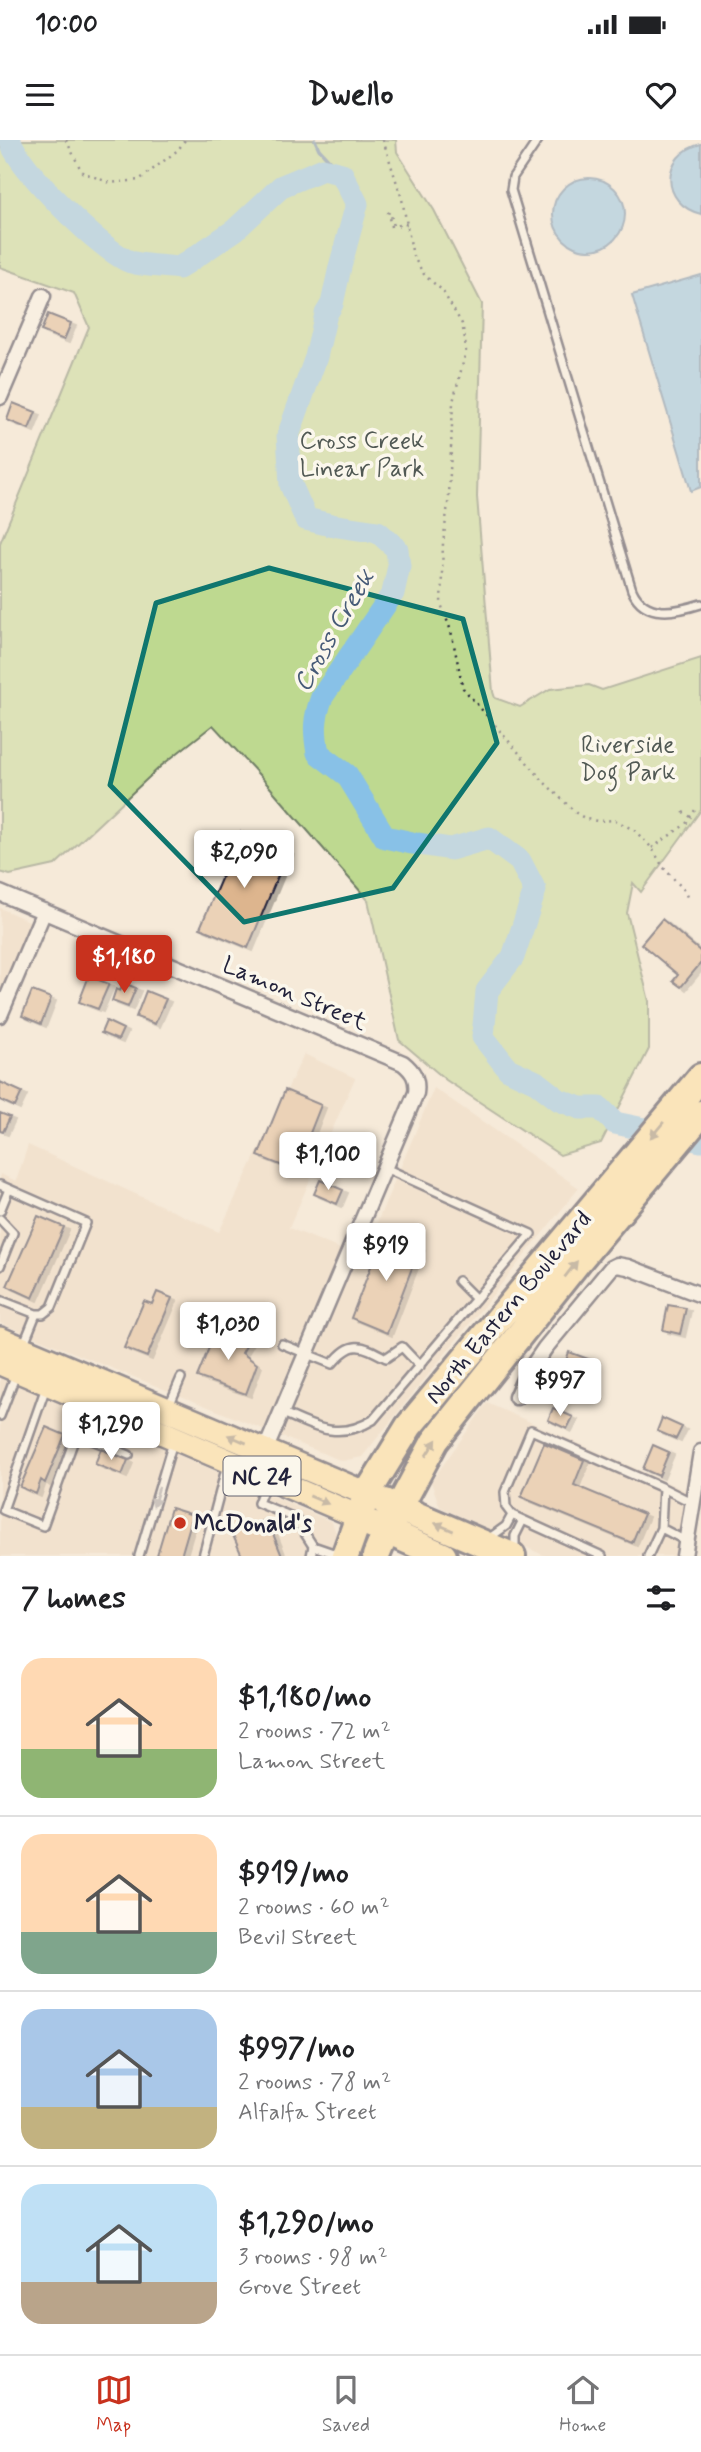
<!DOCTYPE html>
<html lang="en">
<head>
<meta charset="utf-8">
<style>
  body { margin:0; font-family:Mynerve,sans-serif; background:#f2f2f2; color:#202124; height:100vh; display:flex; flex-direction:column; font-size:26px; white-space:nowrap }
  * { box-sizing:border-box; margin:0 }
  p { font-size:23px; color:#757577 }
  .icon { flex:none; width:38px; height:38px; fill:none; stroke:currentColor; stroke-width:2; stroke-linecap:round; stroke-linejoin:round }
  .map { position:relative; height:1416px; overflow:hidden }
  .drawer { display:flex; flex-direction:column; background:#fff; flex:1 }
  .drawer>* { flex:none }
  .price { position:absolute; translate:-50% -60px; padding:0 16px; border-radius:7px; background:#fff; color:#222; font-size:23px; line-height:46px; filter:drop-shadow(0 2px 4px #0008) }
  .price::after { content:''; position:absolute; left:50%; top:42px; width:21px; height:16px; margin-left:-10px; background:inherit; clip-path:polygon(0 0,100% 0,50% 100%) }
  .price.selected { background:#c8321e; color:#fff }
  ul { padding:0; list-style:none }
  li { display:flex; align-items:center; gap:21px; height:175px; padding:0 21px }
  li+li { border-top:2px solid #e0e0e0 }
  li span { display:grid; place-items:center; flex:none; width:196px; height:140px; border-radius:21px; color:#555 }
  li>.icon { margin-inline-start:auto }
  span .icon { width:84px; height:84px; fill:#fffc; stroke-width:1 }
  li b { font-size:30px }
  h2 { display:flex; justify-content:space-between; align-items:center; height:84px; padding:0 21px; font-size:30px }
  .status { display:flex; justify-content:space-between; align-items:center; height:49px; padding:0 35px; background:#fff; direction:ltr }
  .status svg { height:19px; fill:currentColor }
  header { display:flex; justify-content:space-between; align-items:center; height:91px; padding:0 21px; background:#fff; font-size:32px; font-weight:700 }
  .dock { display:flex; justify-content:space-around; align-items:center; height:98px; border-top:2px solid #e0e0e0; background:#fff; font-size:19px; color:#757577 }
  .dock a { display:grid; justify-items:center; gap:4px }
  .dock .selected { color:#c8321e }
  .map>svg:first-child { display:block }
  .built { fill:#eedac2 }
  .green { fill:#bed990; stroke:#707e66; stroke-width:2 }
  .water { fill:#88c1e7; stroke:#5f81a2; stroke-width:2 }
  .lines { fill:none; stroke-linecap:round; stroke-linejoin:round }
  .stream { stroke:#5f81a2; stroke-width:3.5 }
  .river { stroke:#88c1e7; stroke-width:23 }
  .building { fill:#ddb58e; stroke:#22223b; stroke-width:2; filter:url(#shadow) }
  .lane-casing { stroke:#22223b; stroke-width:12 }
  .street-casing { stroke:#22223b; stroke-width:19 }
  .primary-casing { stroke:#22223b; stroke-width:28 }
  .highway-casing { stroke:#22223b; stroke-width:32 }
  .path { stroke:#22223b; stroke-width:2.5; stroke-dasharray:2 5; stroke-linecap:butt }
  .lane { stroke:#fbf7ec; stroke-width:7 }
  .street { stroke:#fbf7ec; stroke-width:14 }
  .primary { stroke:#fedd96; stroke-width:23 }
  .highway { stroke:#fedd96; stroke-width:26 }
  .oneway { fill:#908068 }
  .oneway2 { fill:#99979c }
  .marked { fill:none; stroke:#0f766e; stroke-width:5; stroke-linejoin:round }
  .poi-dot { fill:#c8321e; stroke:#fbf7ec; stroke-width:2.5 }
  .labels { text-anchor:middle; stroke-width:7; stroke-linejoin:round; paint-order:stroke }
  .shield { fill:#fbf7ec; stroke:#636270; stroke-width:2 }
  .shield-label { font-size:23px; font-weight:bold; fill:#22223b }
  .park-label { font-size:24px; fill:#515954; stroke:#fbf7ec }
  .street-label { font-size:24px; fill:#22223b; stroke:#fbf7ec }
  .poi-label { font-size:24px; font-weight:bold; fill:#22223b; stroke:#fbf7ec; text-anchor:start }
  .water-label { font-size:26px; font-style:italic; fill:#465a77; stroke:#fbf7ec }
</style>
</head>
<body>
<div class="status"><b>10:00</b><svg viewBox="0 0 49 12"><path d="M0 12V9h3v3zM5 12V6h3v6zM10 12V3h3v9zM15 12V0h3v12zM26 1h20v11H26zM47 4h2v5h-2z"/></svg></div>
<header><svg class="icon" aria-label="menu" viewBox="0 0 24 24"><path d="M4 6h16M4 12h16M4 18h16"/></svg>Dwello<svg class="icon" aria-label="heart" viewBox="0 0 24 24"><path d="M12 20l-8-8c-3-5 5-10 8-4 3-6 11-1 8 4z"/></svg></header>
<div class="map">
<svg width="701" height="1416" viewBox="0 0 701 1416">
  <defs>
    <filter id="shadow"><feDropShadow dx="5" dy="3" stdDeviation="0" flood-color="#0004"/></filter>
  </defs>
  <rect width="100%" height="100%" fill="#f5ead9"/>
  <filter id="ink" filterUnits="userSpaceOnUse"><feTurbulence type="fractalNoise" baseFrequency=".0143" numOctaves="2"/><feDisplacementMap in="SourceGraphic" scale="14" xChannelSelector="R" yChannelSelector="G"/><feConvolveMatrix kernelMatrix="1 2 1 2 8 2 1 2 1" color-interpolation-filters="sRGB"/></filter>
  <g filter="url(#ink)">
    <path class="built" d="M0 768 31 782 0 851Z
      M304 914 355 938 289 1088 362 1118 434 948 579 1048 362 1317 342 1321 0 1183V1034L16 1041 28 1005 219 1092Z
      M0 1237 332 1382 338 1399 335 1416H0Z
      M487 1263 686 1351 675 1416H545L440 1367 431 1342Z"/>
    <path class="green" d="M0 0H396L397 12 434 70 482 164 477 357 493 552 495 558 520 567 550 549 589 545 602 550 701 518V670L641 752 633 743 627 773 649 861V909L601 1003 560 1015 446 940 399 900 368 760 261 637 213 585 161 626 55 725 10 735 0 732V403L89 187 74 153 0 127Z"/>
    <path class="water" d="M701 4V74C660 64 660 14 701 4Z
      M553 74a36 36 0 1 1 72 0a36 36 0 1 1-72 0Z
      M701 135V347L691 351 632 155Z"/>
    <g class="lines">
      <path class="stream" d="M315 0 319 9 342 34"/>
      <path class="river" d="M10 0C18 28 103 113 131 122 146 126 164 126 179 128L235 90 282 46 323 29 342 34 357 64 340 127 332 164 326 174 316 217 288 296 291 345 306 379 331 385 378 392 397 409 399 426 393 453 322 557C314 578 314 591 318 613L347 635 385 697 412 703 451 709 489 698 520 721 535 750 513 817 487 851 483 897 508 929 536 942 559 960 580 968H600L615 983 701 1001"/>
    </g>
    <path class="building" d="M48 174 71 183 64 200 41 191Z
      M13 263 36 272 29 289 7 280Z
      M241 692 288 712 248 808 200 788Z
      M662 779 701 812V823L681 847 673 841 678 835 641 804Z
      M89 836 109 844 98 869 79 862Z
      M124 843 136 848 128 867 112 861 116 849 120 851Z
      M32 851 51 858 41 884 22 876Z
      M146 851 166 859 155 884 136 877Z
      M106 881 123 889 118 900 101 893Z
      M0 942 22 952 15 967 0 960Z
      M285 950 321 965 295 1031 258 1016Z
      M0 973 10 977 3 992 0 991Z
      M320 1040 343 1050 337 1064 314 1054Z
      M38 1076 64 1087 33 1158 7 1146Z
      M384 1093 420 1107 387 1193 351 1178Z
      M157 1152 172 1158 147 1217 124 1208 144 1161 152 1164Z
      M668 1165 686 1168 680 1194 663 1190Z
      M217 1188 250 1199 242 1213 257 1224 246 1254 197 1237Z
      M569 1212 594 1221 588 1238 563 1229Z
      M553 1237 572 1245 567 1257 547 1249Z
      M553 1268 573 1277 567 1289 548 1280Z
      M662 1278 682 1287 676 1299 657 1291Z
      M46 1287 65 1295 45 1343 41 1340 36 1354 20 1347Z
      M544 1303 584 1320 574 1345 644 1374 632 1403 521 1357Z
      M653 1305 669 1312 659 1336 643 1329Z
      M101 1309 128 1320 122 1335 95 1324Z
      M171 1368 193 1375 181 1416H160L157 1415Z
      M267 1379 282 1416H242L232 1393Z"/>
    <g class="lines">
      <defs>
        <path id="lane" d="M538 0 513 37 511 50 632 450C645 479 676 472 701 464
          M0 1045 86 1083 52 1167 43 1174H36L23 1206
          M0 1071 9 1049
          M0 1079 13 1093 0 1126
          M458 1141 476 1159
          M0 1160 36 1174
          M282 1204 332 1224C352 1200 360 1204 386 1218L402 1207 420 1226
          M46 1247 3 1370 43 1386 87 1264
          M169 1266 181 1238
          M103 1271 92 1300 129 1315
          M281 1272C315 1287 338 1301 373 1280L531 1094 385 1028
          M0 1276 16 1234
          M266 1342 258 1363 295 1378 313 1406 311 1416
          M663 1348 693 1363
          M661 1388 686 1401
          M488 1399 506 1386 512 1375
          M313 1406 339 1415
          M515 1412V1396L523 1380
          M139 1416 173 1302
          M203 1416 227 1325
          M602 1416 512 1375 506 1367 505 1352 531 1290 663 1348 661 1388 648 1416"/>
        <path id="street" d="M0 257 43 156
          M0 753 403 923C413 931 418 939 416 953L265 1311
          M0 875 44 771
          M516 1257 525 1237 545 1208 611 1128 617 1125 628 1127 701 1155
          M684 1416 701 1312"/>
        <path id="primary" d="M0 1199 367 1354
          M0 1223 357 1376"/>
        <path id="highway" d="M385 1362 512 1416
          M371 1384 443 1416
          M345 1416 367 1354 409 1286 701 937
          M376 1416 386 1392 435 1301 579 1120 701 974"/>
      </defs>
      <use href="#lane" class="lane-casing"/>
      <use href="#street" class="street-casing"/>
      <use href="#primary" class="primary-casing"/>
      <use href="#highway" class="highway-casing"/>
      <path class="path" d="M66 0 82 32 110 43 139 40 178 10 185 0
        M383 0 402 59 413 116 425 136 442 150 462 184 465 199 466 211 453 262 449 356 443 403 441 464 451 491 463 548 544 642 576 673 586 679 597 681 615 680 634 690 652 708 663 727 684 750 688 759
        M391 87 388 73 390 72 394 86 407 84
        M683 672 691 677
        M652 708 686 684 695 670"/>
      <use href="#lane" class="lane"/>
      <use href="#street" class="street"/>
      <use href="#primary" class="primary"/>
      <use href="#highway" class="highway"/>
    </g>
    <defs><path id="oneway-solid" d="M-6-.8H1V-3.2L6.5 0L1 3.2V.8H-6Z" transform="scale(1.75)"/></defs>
    <g class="oneway">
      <use href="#oneway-solid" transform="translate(657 990) rotate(130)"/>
      <use href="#oneway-solid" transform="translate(571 1129) rotate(-52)"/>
      <use href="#oneway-solid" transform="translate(237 1299) rotate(-157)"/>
      <use href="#oneway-solid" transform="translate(431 1308) rotate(-57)"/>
      <use href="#oneway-solid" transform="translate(319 1360) rotate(23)"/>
      <use href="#oneway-solid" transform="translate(444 1387) rotate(-157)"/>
    </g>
    <use class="oneway2" href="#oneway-solid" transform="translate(156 1357) rotate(106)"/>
  </g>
  <path d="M0 0H701V1416H0ZM269 428 463 479 497 603 393 748 244 782 110 645 156 463Z" fill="#f5ead9" fill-opacity=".55" fill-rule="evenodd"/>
  <path class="marked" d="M269 428 463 479 497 603 393 748 244 782 110 645 156 463Z"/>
  <circle class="poi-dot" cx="180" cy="1383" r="7"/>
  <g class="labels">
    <rect class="shield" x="223.5" y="1316.5" width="77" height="39" rx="5"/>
    <g class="shield-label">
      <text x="262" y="1344">NC 24</text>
    </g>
    <g class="park-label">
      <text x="362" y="308">Cross Creek<tspan x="362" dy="28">Linear Park</tspan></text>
      <text x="628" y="612">Riverside<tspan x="628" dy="28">Dog Park</tspan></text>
    </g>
    <g class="street-label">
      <text transform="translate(295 853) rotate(23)" y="8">Lamon Street</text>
      <text transform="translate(508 1167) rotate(-50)" y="8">North Eastern Boulevard</text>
    </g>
    <g class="poi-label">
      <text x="194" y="1391">McDonald's</text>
    </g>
    <g class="water-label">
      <text transform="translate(333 490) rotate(-60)" y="9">Cross Creek</text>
    </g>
  </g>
</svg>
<b class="price" style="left:244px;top:750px">$2,090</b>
<b class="price selected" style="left:124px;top:855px">$1,180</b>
<b class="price" style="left:328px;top:1052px">$1,100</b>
<b class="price" style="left:386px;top:1143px">$919</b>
<b class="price" style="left:228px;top:1222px">$1,030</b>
<b class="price" style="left:560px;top:1278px">$997</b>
<b class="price" style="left:111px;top:1322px">$1,290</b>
</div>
<section class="drawer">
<h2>7 homes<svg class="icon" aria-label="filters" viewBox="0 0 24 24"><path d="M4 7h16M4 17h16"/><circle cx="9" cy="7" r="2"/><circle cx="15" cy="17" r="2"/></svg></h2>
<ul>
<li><span style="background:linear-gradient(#ffd9b3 65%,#8fb573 0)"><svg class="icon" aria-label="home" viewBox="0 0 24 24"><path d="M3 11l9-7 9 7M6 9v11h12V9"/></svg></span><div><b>$1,180/mo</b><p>2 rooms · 72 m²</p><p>Lamon Street</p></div></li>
<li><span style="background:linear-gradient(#ffd9b3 70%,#7fa58c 0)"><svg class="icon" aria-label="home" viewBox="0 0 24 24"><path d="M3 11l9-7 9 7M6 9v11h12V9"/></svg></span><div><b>$919/mo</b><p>2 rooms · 60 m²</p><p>Bevil Street</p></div></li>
<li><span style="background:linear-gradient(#a9c7e8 70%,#c2b280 0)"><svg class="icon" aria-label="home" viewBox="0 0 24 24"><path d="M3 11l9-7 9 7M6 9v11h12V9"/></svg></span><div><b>$997/mo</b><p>2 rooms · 78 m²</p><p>Alfalfa Street</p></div></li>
<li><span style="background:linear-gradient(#bfe0f5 70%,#b9a48a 0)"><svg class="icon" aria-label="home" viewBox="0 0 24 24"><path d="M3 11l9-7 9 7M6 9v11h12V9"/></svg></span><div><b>$1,290/mo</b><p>3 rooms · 98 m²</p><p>Grove Street</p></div></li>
</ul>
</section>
<nav class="dock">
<a class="selected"><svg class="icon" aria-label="map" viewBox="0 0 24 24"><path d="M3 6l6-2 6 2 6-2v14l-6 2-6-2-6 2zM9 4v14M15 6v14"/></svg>Map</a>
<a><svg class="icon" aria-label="saved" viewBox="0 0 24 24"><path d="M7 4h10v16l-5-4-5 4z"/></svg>Saved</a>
<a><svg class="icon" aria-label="home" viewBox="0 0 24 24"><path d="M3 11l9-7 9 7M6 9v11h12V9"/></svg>Home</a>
</nav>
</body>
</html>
